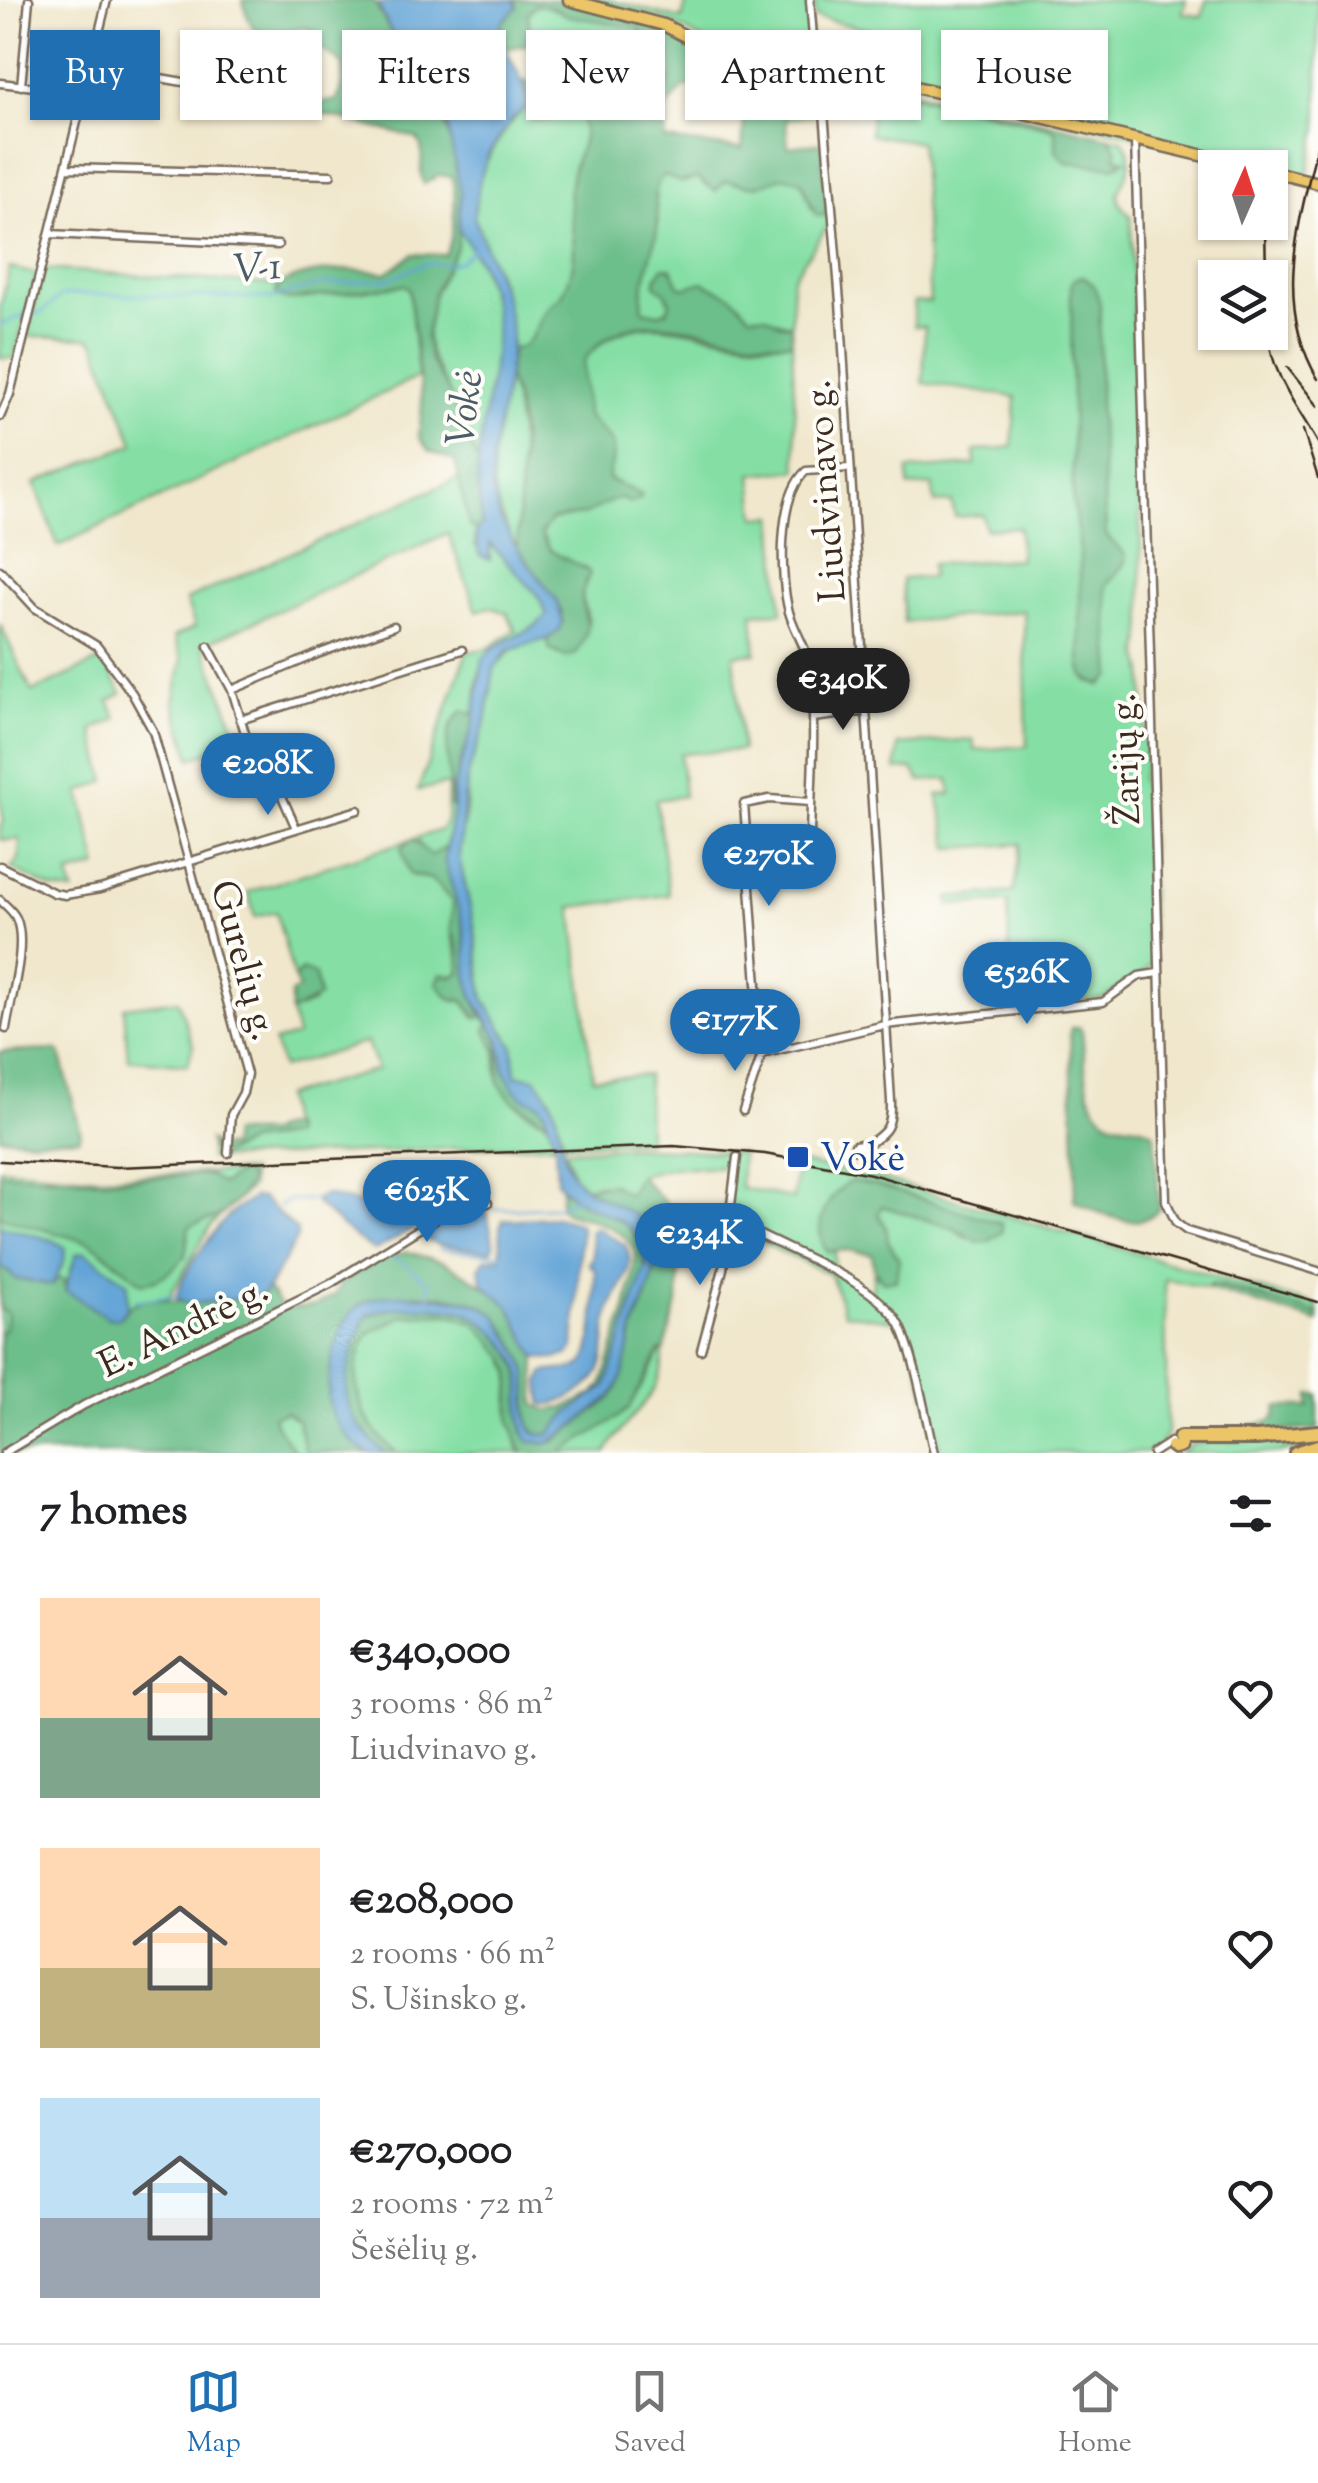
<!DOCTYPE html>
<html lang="en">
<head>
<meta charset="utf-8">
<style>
  body { margin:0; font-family:"Sorts Mill Goudy",serif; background:#f2f2f2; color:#202124; height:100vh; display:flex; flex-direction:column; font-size:38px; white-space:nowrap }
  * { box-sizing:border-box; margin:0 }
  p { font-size:32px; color:#757577 }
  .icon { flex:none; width:55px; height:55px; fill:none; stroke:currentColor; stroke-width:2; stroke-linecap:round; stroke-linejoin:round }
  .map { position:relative; height:1453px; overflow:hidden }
  .panel { display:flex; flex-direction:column; background:#fff; flex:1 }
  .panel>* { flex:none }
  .top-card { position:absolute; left:30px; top:30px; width:1260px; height:90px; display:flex; gap:20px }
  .needle { width:65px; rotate:3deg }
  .fabs { position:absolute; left:1198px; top:150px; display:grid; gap:20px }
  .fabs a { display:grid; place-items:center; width:90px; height:90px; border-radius:0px; background:#fff; box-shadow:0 2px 8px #0004; font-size:50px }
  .price { position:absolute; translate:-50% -85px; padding:0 22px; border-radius:35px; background:#1f6fb2; color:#fff; font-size:32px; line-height:65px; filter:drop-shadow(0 2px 5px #0008) }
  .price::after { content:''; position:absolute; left:50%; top:60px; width:30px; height:22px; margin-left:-15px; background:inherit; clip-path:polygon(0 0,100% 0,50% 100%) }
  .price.on { background:#222; color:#fff }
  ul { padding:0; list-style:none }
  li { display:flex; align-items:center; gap:30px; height:250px; padding:0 40px }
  li span { display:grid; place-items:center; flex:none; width:280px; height:200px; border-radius:0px; color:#555 }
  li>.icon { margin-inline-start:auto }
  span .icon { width:120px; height:120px; fill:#fffc; stroke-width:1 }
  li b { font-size:42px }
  h2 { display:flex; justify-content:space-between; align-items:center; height:120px; padding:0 40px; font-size:42px }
  .chip { padding:0 35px; border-radius:0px; background:#fff; box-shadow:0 2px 8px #0004; font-size:35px; line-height:90px }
  .chip.on { background:#1f6fb2; color:#fff }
  .dock { display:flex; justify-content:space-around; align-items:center; height:140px; border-top:2px solid #e0e0e0; background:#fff; font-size:28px; color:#757577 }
  .dock a { display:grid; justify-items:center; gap:5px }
  .dock .on { color:#1f6fb2 }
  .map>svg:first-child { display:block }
  .green { fill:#85dfa5; stroke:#608462; stroke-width:2.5; fill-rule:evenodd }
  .forest { fill:#6cbe8a; stroke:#547454; stroke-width:2.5 }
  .water { fill:#64a4d7; stroke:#50677a; stroke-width:2.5 }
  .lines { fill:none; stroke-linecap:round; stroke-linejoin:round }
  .stream { stroke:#64a4d7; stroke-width:2.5 }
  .minor-casing { stroke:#7a6c5b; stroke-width:11 }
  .major-casing { stroke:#7a6c5b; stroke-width:15 }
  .highway-casing { stroke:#7a6c5b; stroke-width:18 }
  .minor { stroke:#fff; stroke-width:6 }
  .major { stroke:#edc569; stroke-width:10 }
  .highway { stroke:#edc569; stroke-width:12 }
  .rail { stroke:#3b2a1e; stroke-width:2.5 }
  .transit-dot { fill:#1a4fb4; stroke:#fdfcf7; stroke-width:4 }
  .labels { text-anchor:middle; stroke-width:8; stroke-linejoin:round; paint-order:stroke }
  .street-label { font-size:38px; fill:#3b2a1e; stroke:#fdfcf7 }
  .transit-label { font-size:38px; fill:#164399; stroke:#fdfcf7; text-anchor:start }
  .water-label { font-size:40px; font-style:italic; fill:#4b5b68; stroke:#fdfcf7 }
</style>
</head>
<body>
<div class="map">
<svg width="1318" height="1453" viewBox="0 0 1318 1453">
  <rect width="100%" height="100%" fill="#fdfcf7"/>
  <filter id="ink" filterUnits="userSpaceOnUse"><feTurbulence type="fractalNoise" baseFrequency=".01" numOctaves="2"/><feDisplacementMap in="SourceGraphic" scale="20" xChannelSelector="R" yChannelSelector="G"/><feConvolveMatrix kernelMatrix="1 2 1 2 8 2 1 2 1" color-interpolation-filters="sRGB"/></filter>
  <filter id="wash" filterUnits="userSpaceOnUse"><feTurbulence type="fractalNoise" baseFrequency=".0048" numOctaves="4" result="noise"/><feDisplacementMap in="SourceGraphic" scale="40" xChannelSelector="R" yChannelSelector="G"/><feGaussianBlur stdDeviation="2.25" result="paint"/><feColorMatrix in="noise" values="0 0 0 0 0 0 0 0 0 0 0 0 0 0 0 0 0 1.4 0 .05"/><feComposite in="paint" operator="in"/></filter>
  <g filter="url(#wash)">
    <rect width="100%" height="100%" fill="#f0e7cc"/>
    <path class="green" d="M584 0H608L682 19 687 0H807L812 53 809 57 710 44 665 20Z
      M814 0H1186L1183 13 1202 17 1206 0H1318V129L1307 176 872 73 879 32 815 17Z
      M541 4 568 15 640 28V58L655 77 669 78 666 88 610 97 582 91 580 67 572 52 530 44 528 13 535 5Z
      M775 59 816 67 819 114 786 119 784 108 745 104 747 88Z
      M877 87 1051 127 1056 132 1066 162 1120 165 1109 137 1122 140C1139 159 1125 176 1118 194L1120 204 1131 217 1143 623 1140 656 1144 672 1146 761 1141 779 1148 803 1152 962 1145 971 1104 998 1024 1005 1009 948 1008 902 949 905V898L1014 892 1021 844 950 848 938 795 951 794 949 779 920 781 913 769 896 770 898 745 973 739 975 750 1027 746 1024 611 904 622 902 579 931 577V564L1020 559 1019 527 985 529 983 515 955 517 952 502 935 503 932 485 909 487 908 470 975 465V451L1012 447 1016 397 923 383 925 327 914 326V302H930L920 142 870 135 871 90ZM1071 287 1100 345 1099 402 1106 535 1115 548 1122 550 1120 569 1106 585 1101 685 1089 682 1083 674 1080 551 1073 501Z
      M565 100C602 132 573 147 570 185 567 226 585 251 563 293 559 301 551 304 546 310 535 326 535 345 512 350 512 317 504 288 491 259 486 247 479 235 475 223 466 186 501 128 528 106L529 115 553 118 557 107Z
      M663 175 685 182 698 178 706 186 726 181 754 186 775 177 788 175 801 180 812 209 823 216 827 213 830 223 793 277 791 325 750 315 739 303 678 286 672 269 666 292 670 303 666 311 657 314 643 310C638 290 654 252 657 229 660 208 648 195 663 175Z
      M458 229C519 313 491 367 478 461 469 439 461 417 451 396 432 356 420 349 432 301 439 275 456 257 458 229Z
      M10 268 37 274 14 358H0V307Z
      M44 269 279 285 276 292 290 300 405 285 409 288 418 377 58 546 35 483 134 444 95 343 89 338 27 336Z
      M652 326C698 328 747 348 792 342L797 470 752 474 756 517 774 516 782 612 753 613 756 653 734 655 742 750 680 754 684 796 656 800 669 895 572 907 593 1078 647 1075 648 1141 564 1144 551 1099 535 1078 516 1075 513 1046 484 999 474 925 459 867V847L466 812 467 776 486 721 494 669 514 647 547 639 550 650 589 621 582 597 586 568 552 554 541 533 551 520 585 514 610 500 640 494 611 483 608 479C620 434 611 446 586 414 587 398 582 382 583 367 583 358 589 354 596 348 615 332 627 328 652 326Z
      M508 376C526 434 520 489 517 548 478 481 494 447 508 376Z
      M461 477 469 526 476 530 475 546 490 554 489 543 538 595 547 615C540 624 532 628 521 633 476 654 478 669 475 716L472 712 451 781V806L454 808 446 846 431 856 425 854 419 842 413 876 431 879 453 902 452 936 461 966 457 976 445 974 453 1001H463L475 1017 482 1016 489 1024 487 1033C498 1048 496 1055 497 1072 499 1097 528 1114 548 1122L555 1144 210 1159 209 1141 212 1149 222 1155 249 1142 287 1137 292 1127 289 1126 284 1096 377 1070 367 1042 282 1068 274 1042 297 1036 291 1012 313 1003 302 970 294 978 276 912 255 917 248 892 441 830 447 818 448 784 418 790 467 652 489 648 515 630 507 613 490 607 477 611 448 533 203 645 239 738 191 759 174 702 182 661 174 637 195 627 186 600Z
      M0 624 32 692 103 659 122 694 109 701 117 719 93 730 106 781 80 792 98 867 69 875 73 892 52 889 11 868 19 859 20 839 0 840V825L4 823 0 800Z
      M178 1000 193 1045 188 1065 128 1059 124 1007Z
      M630 1147 742 1153 740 1187 793 1199 797 1162 881 1179 1318 1306V1314L1223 1285H1210L1207 1288 1165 1279 1167 1434 1159 1447 1145 1453H941L912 1341 904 1322 844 1313 831 1275 742 1233 737 1248 722 1245 728 1167H673L640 1175 629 1195H625L599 1184 585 1187 574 1177 565 1150ZM851 1181 876 1185 1000 1223 1002 1227 967 1238 953 1228 882 1206 878 1214C892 1234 884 1254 877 1277L874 1270 872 1292 833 1270 835 1253 822 1243 823 1214Z
      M0 1168 97 1177 250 1171 251 1187 211 1225 165 1304 0 1349Z
      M448 1314 475 1323 506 1358 511 1372 509 1408 519 1449 523 1453H397C360 1423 343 1379 368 1334L403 1316Z
      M663 1348C665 1399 627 1413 606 1453H561L629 1408Z
      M286 1412 297 1420 306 1453H296L275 1424 273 1416Z
      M1318 1435V1441L1280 1453H1180L1192 1444Z"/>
    <path class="forest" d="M243 0H373L393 36 406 49 410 59 406 76 414 93 442 115 453 145 461 194 457 247 434 293 426 336 430 359 450 394 478 461 482 525 476 530 469 526 455 461 429 451 419 437 422 403 409 288 405 285 290 300 278 297 276 293 279 285C311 267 351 268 386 273L413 254 445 255C454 240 457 194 452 177L440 175 424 184C416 169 428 150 416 138L327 115 298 113 299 107 337 100 342 88 343 64 321 49 309 28C272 30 252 49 243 0Z
      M514 0H557L653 26 715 54 777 61 775 67 746 88 685 86 666 109 665 140 742 149 745 104 785 108 788 147 822 143 827 213 823 216 816 215 801 181C775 170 773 186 752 186 743 186 735 181 726 181L715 191 698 178 680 182 663 175C648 195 660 207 657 229 654 252 638 290 643 310L657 314 667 311 670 303 666 293 655 285 657 275 664 267 672 269 679 286 685 288 702 282 732 296 750 315H765L781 324 791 325 792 342C735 349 648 299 601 343 596 348 588 353 585 360 580 370 587 401 586 414 611 446 620 434 608 479L640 494 641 498 631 503 618 498 585 514 551 520 541 534C549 560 573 557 590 573 587 580 582 590 582 597 584 629 596 619 576 654L566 657 550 650 547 639 559 631 562 612 517 548 522 440 517 404 508 376 512 350C535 345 535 326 546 310 551 304 559 301 563 293 585 251 567 226 570 185 573 147 602 132 565 100L557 107 553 118C545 121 536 121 529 115L528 91 524 81 552 85 562 83 567 50 578 60 580 89C595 99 648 94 666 88L669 79C630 70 646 56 640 28L568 16 551 6 535 5 528 13 530 44 505 49 500 23 516 3Z
      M829 75 863 79 1109 137 1117 149 1116 157 1125 160 1114 167 1066 162 1056 151V132L1051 127 886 88 871 90 828 78Z
      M1082 276 1094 285 1100 304 1099 402 1106 535 1125 555V563L1106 585 1112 676 1101 685C1088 681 1083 677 1080 664V551L1073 501 1071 287 1073 280Z
      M464 710 475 716C469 748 450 774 454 808L451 806C453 777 434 732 464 710Z
      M413 839 431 856 446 846C443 875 461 902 464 931 468 959 467 990 482 1016L478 1018 464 1001 449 998 437 983 441 974 454 977 460 972 459 950 451 928 453 902 431 879 409 874 401 848Z
      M302 970 315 975 319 997 291 1012V993L299 989 294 978Z
      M489 1024C502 1040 498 1045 503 1062 507 1078 528 1100 541 1105L548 1122 512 1100 499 1084 498 1051 486 1030Z
      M1079 1027 1082 1031C1086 1060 1081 1116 1117 1123 1131 1126 1145 1125 1155 1134L1159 1209C1140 1234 1097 1212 1074 1201L1076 1173 1070 1032 1071 1028Z
      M55 1050 60 1053 81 1133 79 1138 33 1140 0 1137V1052Z
      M289 1126 293 1130 292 1136 249 1142 222 1155 212 1149 209 1141 218 1147H230L232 1133H271L272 1130Z
      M0 1173 104 1180 209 1175 222 1184 239 1173H244L250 1180C244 1193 227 1212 214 1218 204 1222 198 1221 189 1227L185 1257C174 1269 158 1284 141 1282L91 1243 0 1217Z
      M639 1175 694 1233 724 1228 722 1245H679L678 1301 664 1351 660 1350 629 1408 620 1416 561 1453H523L510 1421 511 1372 506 1358 475 1323 448 1314 403 1316 368 1334C343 1379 360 1423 397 1453H386L380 1449C370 1437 356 1425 349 1412 335 1383 355 1347 364 1320 382 1303 447 1305 469 1314 489 1323 508 1345 517 1364 526 1383 519 1412 523 1433L553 1442 609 1400 617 1389 635 1325 647 1296 644 1224 585 1187 613 1184 628 1195Z
      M851 1181 876 1185 1001 1223 1002 1232 988 1242H978L953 1228 882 1206 878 1214 886 1226 888 1241 899 1259 896 1280 883 1281 874 1270 872 1254 846 1250 828 1252C809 1228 828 1194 851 1181Z
      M562 1188C595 1215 642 1214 645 1266L606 1386 568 1413 550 1435 537 1434C520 1419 531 1395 527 1375 525 1360 501 1317 488 1309 457 1290 390 1291 358 1305 331 1369 305 1401 368 1453H306L297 1420 286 1412 273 1416 275 1424 296 1453H0V1333L5 1329 7 1314 0 1307V1265L16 1279 53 1285 56 1278 65 1280 64 1285 122 1315C136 1292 168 1299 189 1303 194 1304 246 1298 254 1297 261 1296 262 1294 268 1289L284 1309 314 1306 335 1295 341 1283 382 1259 407 1252 444 1262 501 1296 508 1305 536 1357 535 1405 548 1410 564 1408 593 1394 602 1385 626 1308 636 1258C630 1227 591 1220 565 1212L560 1207Z
      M1213 1284 1318 1314V1322L1207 1288Z
      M1310 1395H1318V1429L1202 1435 1269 1422 1276 1416 1277 1407H1309Z"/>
    <path class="water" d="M400 0H514L517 7 501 23C499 55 528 75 528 106L514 117 489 153 480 179 474 216 506 299 512 335 508 376 493 454 492 487 500 518 517 548 557 601 563 622 559 631 547 639 507 651 494 669 486 721 467 776 459 857 474 925 484 999 513 1046 516 1075 535 1078C568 1112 554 1147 574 1176 592 1202 637 1204 652 1235 666 1263 645 1296 636 1322 627 1345 628 1374 613 1394 607 1402 555 1441 546 1444L529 1441C513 1419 524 1397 520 1372 516 1351 488 1323 469 1314 448 1305 389 1305 368 1315 360 1326 357 1340 353 1353 337 1397 350 1424 386 1453 381 1453 375 1453 370 1453 355 1449 334 1423 330 1408 324 1384 336 1322 357 1307 378 1291 407 1295 431 1297 455 1298 478 1300 497 1316 506 1333 523 1353 527 1373 531 1394 519 1418 537 1434L549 1435 568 1413 606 1386 645 1266C642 1205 583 1221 557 1181L555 1144 545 1112 539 1103 524 1099 514 1089 504 1070 500 1040 472 996 467 975 464 929 444 859 454 808 453 788 473 726 483 658 493 648 536 626 547 614 537 595 490 543V560L479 555 476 530 482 525C481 505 476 485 478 464 486 372 522 312 458 229L461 194 447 123 406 82 410 59 406 49 393 36 378 4Z
      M326 1195 366 1205 444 1200 447 1206 445 1211 375 1250C365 1248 328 1214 317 1204L315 1199Z
      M254 1197 262 1198 297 1231V1238L265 1293 255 1297 200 1303H188L178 1299C175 1280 219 1224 234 1211 240 1206 248 1202 254 1197Z
      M486 1208 494 1245 491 1251 439 1245 426 1240 428 1231 450 1216Z
      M556 1217 578 1223 581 1228 574 1348C569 1359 547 1360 536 1357L508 1305 483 1284 479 1268 485 1259 501 1258 500 1227 503 1220Z
      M0 1226 52 1240 65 1247 64 1261 53 1285 16 1279 0 1265Z
      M595 1227 625 1245C639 1269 616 1288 610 1310 599 1350 616 1373 572 1396 562 1402 554 1405 542 1404L540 1382 544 1373C555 1367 572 1373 582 1364 596 1352 595 1289 595 1270L589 1264 593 1255 590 1231Z
      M85 1252 128 1283 127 1307 119 1318H108L65 1290 76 1254Z"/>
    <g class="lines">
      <path class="stream" d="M34 313 40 314 61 296 73 294 271 298 319 285 390 279 426 263 449 264 461 261 473 249
        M0 325 25 315
        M278 1207 289 1200H314
        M494 1209 556 1207 575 1199
        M440 1249 502 1255
        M387 1255 405 1264 429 1283V1299
        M135 1301 178 1295"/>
    </g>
  </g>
  <g filter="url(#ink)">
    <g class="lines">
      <defs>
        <path id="minor" d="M810 0 815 63
          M820 65 840 302 891 1101C892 1134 883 1132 860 1151L854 1149 855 1145 868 1143
          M91 66 264 96
          M0 83 86 93
          M21 86 29 0
          M1135 139 1166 1201 1176 1223 1187 1231 1318 1271
          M67 168 331 175
          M50 234 278 245
          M0 417 10 394 107 0
          M0 570 35 608 97 646 132 693 153 731 247 1074 243 1093 231 1115 228 1153
          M208 646 232 690 248 743 270 769 296 828
          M232 690 320 653 394 626
          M813 718 866 711
          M240 720 462 650
          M810 832C812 778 816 724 810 670 808 649 795 633 789 612 780 578 777 497 806 471L849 468
          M0 866 54 893 65 895 100 889 358 810
          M0 900C5 905 13 911 16 918 28 944 10 1001 6 1029
          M762 1054 885 1025 1103 1002 1139 976 1158 973
          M743 1111 762 1054 744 804 769 799 810 802
          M729 1232 747 1230 758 1234C799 1255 878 1284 900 1325 916 1358 925 1416 934 1453
          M701 1350 723 1269 737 1157
          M4 1453 84 1405 330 1284 440 1216 458 1208 488 1203
          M1153 1453 1170 1442"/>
        <path id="major" d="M569 0 664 25 706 47 759 52 815 63 1255 168
          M1270 171 1318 183
          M1171 1446 1175 1449 1181 1447 1180 1438"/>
        <path id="highway" d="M1180 1438H1257L1318 1432
          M1296 1453 1318 1446"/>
      </defs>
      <use href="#minor" class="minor-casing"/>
      <use href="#major" class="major-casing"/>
      <use href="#highway" class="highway-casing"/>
      <use href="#minor" class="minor"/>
      <use href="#major" class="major"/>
      <use href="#highway" class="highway"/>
      <path class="rail" d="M1318 143C1299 221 1273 304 1318 379
        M1265 222 1266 278
        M1268 332C1271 374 1298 408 1318 443
        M1287 367 1318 406
        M1303 430 1318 478
        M0 1161 117 1167 674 1146 765 1154 871 1174 1318 1302"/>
    </g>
  </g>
  <rect class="transit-dot" x="786" y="1145" width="24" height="24" rx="5"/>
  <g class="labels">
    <g class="street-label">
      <text transform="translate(824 491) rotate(-94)" y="13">Liudvinavo g.</text>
      <text transform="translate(1124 759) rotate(-92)" y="13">Žarijų g.</text>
      <text transform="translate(245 960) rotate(75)" y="13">Gurelių g.</text>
      <text transform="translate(183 1326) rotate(-26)" y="13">E. Andrė g.</text>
    </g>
    <g class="transit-label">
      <text x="820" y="1170">Vokė</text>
    </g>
    <g class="water-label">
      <text transform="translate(257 266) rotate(-5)" y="14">V-1</text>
      <text transform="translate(463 408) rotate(-83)" y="14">Vokė</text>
    </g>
  </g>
</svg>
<div class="fabs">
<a><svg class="needle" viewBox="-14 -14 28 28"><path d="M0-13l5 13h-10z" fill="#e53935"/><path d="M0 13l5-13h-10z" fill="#757577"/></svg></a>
<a><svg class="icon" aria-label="layers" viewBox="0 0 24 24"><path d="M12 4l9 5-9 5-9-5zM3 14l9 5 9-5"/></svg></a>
</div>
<b class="price on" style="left:843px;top:733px">€340K</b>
<b class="price" style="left:268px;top:818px">€208K</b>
<b class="price" style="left:769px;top:909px">€270K</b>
<b class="price" style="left:1027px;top:1027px">€526K</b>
<b class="price" style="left:735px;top:1074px">€177K</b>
<b class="price" style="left:427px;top:1245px">€625K</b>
<b class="price" style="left:700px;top:1288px">€234K</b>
<div class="top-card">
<a class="chip on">Buy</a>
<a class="chip">Rent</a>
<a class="chip">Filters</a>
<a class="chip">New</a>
<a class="chip">Apartment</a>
<a class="chip">House</a>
</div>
</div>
<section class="panel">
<h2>7 homes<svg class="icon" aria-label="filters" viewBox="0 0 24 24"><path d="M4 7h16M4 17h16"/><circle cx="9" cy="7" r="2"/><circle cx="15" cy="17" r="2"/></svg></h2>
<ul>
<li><span style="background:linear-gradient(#ffd9b3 60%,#7fa58c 0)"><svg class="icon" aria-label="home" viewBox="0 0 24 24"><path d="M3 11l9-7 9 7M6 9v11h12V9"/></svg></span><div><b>€340,000</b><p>3 rooms · 86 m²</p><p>Liudvinavo g.</p></div><svg class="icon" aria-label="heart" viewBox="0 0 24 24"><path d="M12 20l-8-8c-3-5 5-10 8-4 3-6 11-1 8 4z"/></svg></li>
<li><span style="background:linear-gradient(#ffd9b3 60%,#c2b280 0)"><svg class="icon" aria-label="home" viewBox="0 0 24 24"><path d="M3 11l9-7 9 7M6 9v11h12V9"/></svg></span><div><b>€208,000</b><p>2 rooms · 66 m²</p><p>S. Ušinsko g.</p></div><svg class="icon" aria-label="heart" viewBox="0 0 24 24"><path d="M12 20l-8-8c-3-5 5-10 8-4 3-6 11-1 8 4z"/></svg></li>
<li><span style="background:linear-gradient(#bfe0f5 60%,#9aa5b1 0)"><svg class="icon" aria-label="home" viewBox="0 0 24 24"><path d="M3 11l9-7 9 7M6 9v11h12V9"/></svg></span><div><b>€270,000</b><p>2 rooms · 72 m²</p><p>Šešėlių g.</p></div><svg class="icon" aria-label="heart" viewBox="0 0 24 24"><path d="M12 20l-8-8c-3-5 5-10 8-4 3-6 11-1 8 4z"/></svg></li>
</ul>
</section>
<nav class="dock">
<a class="on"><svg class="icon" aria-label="map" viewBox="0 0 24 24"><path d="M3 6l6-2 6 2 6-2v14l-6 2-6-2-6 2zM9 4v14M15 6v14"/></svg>Map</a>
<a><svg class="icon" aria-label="saved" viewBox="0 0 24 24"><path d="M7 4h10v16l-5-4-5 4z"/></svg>Saved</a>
<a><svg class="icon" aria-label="home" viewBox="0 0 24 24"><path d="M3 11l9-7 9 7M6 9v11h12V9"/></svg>Home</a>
</nav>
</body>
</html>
